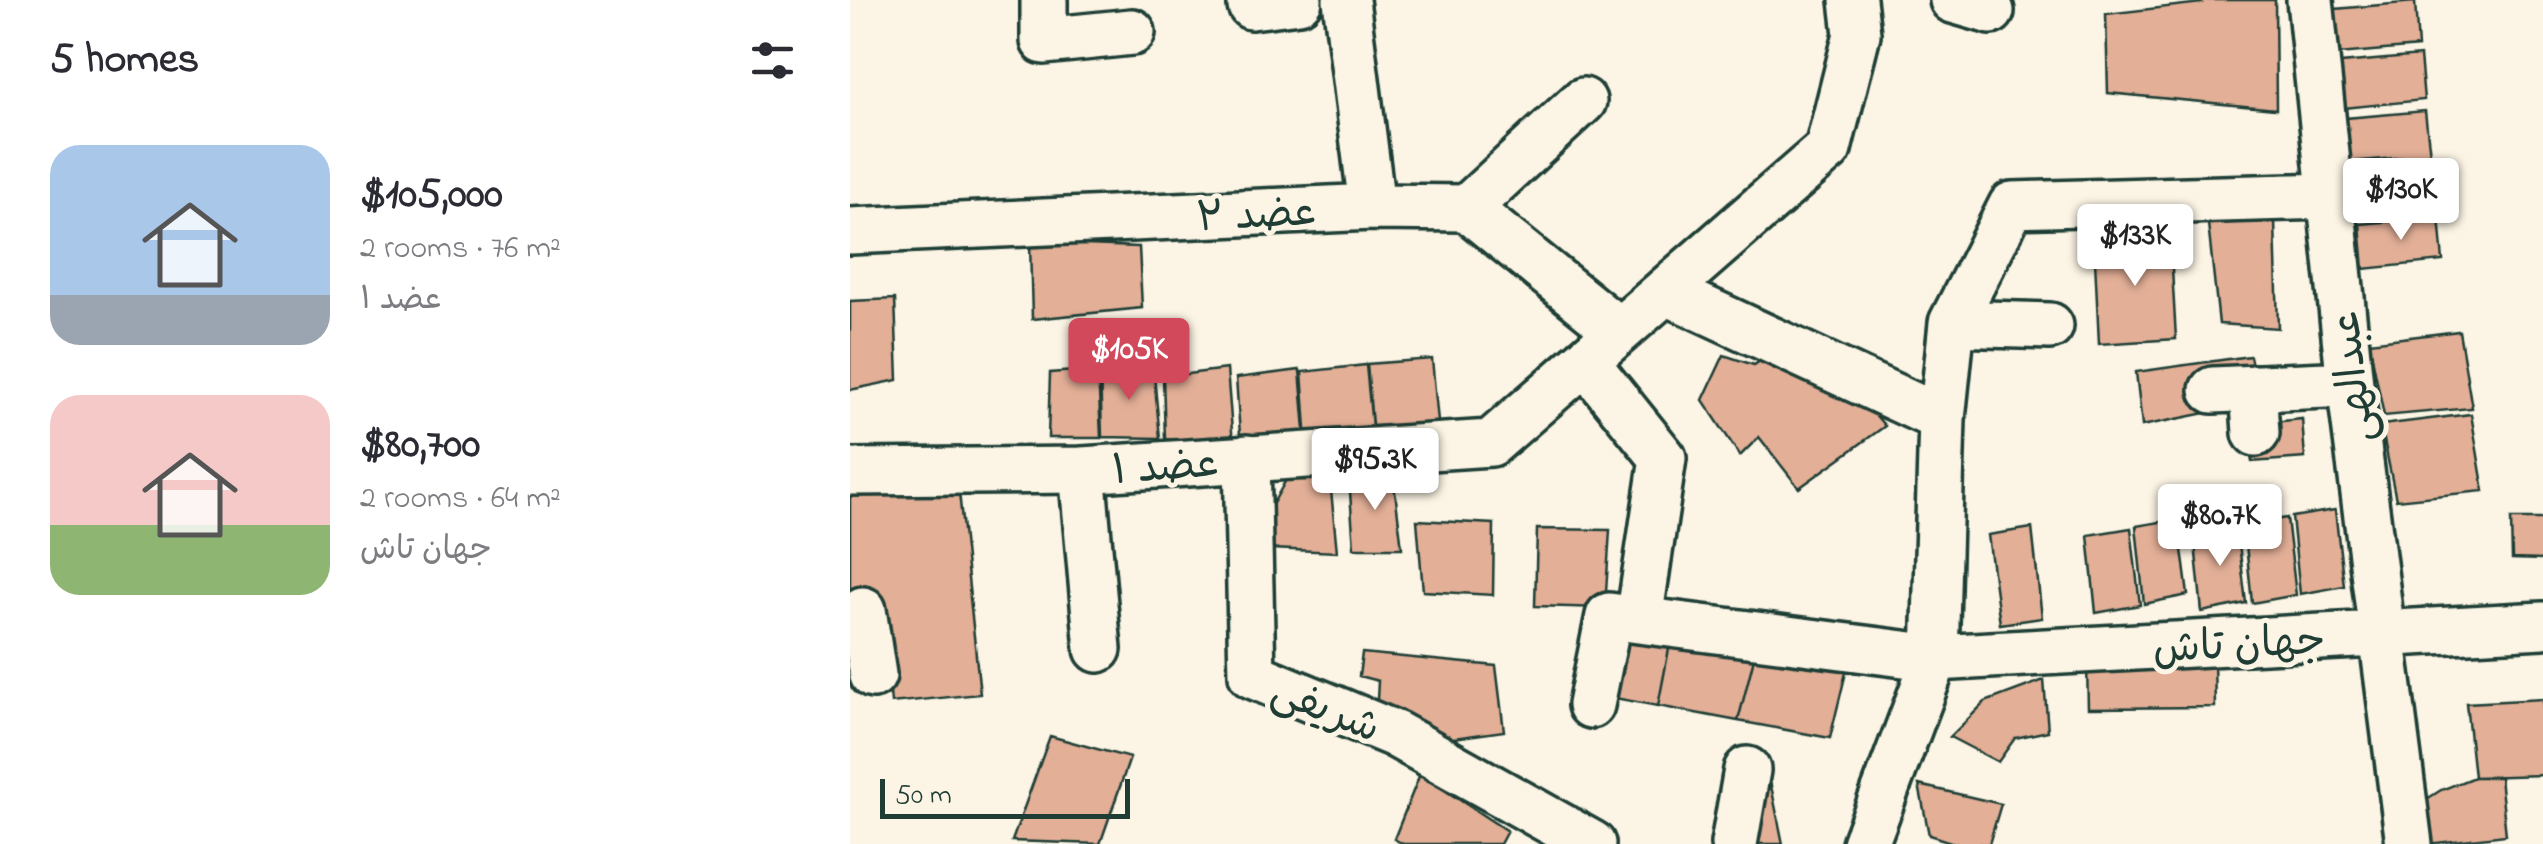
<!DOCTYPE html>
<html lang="en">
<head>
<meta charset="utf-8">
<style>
  body { margin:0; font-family:"Indie Flower","Playpen Sans Arabic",sans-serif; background:#f7f7f7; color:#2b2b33; height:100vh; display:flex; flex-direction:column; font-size:38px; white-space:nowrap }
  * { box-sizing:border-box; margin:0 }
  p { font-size:32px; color:#7c7c81 }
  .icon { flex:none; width:55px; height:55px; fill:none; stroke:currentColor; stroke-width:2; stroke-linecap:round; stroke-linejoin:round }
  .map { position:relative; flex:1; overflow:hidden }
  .sheet { display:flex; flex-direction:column; background:#fff; width:850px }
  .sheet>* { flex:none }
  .scale { position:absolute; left:30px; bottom:25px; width:250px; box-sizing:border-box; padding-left:10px; border:5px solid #1f3d34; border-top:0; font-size:28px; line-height:35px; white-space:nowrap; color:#1f3d34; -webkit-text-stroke:8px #fcf5e5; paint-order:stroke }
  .price { position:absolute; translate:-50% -85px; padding:0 22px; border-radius:10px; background:#fff; color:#222; font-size:32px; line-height:65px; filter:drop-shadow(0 2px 5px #0008) }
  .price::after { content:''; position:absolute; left:50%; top:60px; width:30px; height:22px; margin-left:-15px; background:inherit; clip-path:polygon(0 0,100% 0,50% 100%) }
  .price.selected { background:#d1495b; color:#fff }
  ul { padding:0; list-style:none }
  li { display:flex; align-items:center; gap:30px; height:250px; padding:0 50px }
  li span { display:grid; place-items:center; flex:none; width:280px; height:200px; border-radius:30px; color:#555 }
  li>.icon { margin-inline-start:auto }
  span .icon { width:120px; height:120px; fill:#fffc; stroke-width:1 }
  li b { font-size:42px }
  h2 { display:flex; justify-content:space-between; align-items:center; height:120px; padding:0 50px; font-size:42px }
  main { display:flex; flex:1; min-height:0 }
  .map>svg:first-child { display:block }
  .building { fill:#e3af97; stroke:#1f3d34; stroke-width:2.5 }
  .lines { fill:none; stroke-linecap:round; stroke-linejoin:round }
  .minor-casing { stroke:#1f3d34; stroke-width:52 }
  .minor { stroke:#fcf5e5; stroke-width:45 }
  .labels { text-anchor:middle; stroke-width:10; stroke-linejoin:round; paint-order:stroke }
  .street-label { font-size:42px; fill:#1f3d34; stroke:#fcf5e5 }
</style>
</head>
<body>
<main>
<section class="sheet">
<h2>5 homes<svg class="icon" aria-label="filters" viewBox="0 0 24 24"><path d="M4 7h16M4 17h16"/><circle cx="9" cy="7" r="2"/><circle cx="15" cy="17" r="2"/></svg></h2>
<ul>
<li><span style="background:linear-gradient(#a9c7e8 75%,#9aa5b1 0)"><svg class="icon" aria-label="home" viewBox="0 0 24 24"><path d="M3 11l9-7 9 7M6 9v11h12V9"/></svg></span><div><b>$105,000</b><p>2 rooms · 76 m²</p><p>عضد ۱</p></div></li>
<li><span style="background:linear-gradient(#f6c9c9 65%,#8fb573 0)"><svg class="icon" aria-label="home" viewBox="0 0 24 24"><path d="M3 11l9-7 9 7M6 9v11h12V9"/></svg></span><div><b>$80,700</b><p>2 rooms · 64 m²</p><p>جهان تاش</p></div></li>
</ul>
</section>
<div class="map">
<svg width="1693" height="844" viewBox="0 0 1693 844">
  <rect width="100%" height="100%" fill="#fcf5e5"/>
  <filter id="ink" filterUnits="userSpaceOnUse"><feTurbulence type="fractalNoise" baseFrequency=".01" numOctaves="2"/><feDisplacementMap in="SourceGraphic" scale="20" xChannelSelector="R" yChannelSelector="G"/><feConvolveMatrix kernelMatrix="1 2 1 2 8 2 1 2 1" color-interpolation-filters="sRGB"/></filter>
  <g filter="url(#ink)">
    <path class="building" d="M1351 0H1425L1426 109 1258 93 1256 14 1352 3Z
      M1565 2 1568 47 1489 54 1485 9Z
      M1570 56 1574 100 1494 108 1491 63Z
      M1575 111 1580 155 1500 162 1496 118Z
      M1581 165 1586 209 1506 216 1502 171Z
      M1589 217 1593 261 1514 269 1510 224Z
      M1425 221 1428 328 1369 324 1358 224Z
      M1320 233 1326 339 1249 344 1244 239Z
      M180 243 289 247 292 308 182 319Z
      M45 299 48 380 0 390V301Z
      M1609 331 1622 408 1534 416 1519 342Z
      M925 351 998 384 1035 426 949 488 909 437 890 456 853 400 874 355 904 365Z
      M1400 356 1410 402 1292 426 1286 372Z
      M582 359 589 432 523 437 517 364Z
      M303 365 310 438 252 437 250 370Z
      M516 365 523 437 457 443 452 372Z
      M248 369 251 438H198L200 373Z
      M377 369 383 444 315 439 313 377Z
      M450 370 456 443 391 449 386 378Z
      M1621 414 1634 491 1546 500 1531 425Z
      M1452 419 1455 458 1402 462 1395 425Z
      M543 475 552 548H504L499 478Z
      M436 480H480L487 552 421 549V507Z
      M108 482 130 694 41 703 31 606 0 610V493Z
      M1485 510 1494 586 1450 594 1442 517Z
      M1437 518 1446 595 1402 603 1394 525Z
      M1328 519 1338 595 1294 604 1286 526Z
      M1661 519H1693V560L1662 559Z
      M567 520 644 524 643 595 573 591Z
      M1387 527 1396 603 1352 612 1344 534Z
      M1182 528 1192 618 1150 624 1138 535Z
      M1281 528 1290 605 1246 613 1238 535Z
      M687 529 760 530 755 608 685 606Z
      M755 609 824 623 808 706 738 693Z
      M824 623 909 638 888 721 808 706Z
      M909 638 999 660 980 738 888 721Z
      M512 653 646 666 654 731 575 742 526 719 528 681 509 676Z
      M1364 659 1365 707 1238 708 1237 665Z
      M1194 680 1198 731 1165 738 1148 762 1100 737 1135 702Z
      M1693 699V775L1624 777 1616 703Z
      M200 736 280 758 250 844 162 841Z
      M917 766 933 844H874Z
      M570 774 657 831 650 844H553L544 839Z
      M1624 777H1650L1656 835 1578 844 1572 802 1591 790Z
      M1069 785 1151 804 1139 844H1107L1079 835Z"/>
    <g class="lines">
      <defs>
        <path id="minor" d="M194 0V41L282 32
          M496 0 522 207
          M1103 0 1141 11
          M1460 0 1500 384 1559 844
          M401 6 449 0
          M617 208 733 101
          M0 231 522 207 617 208 769 331
          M815 291 1092 419
          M1102 323 1200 326
          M735 361 813 458 789 620 1085 658 1693 625
          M1403 388 1406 433
          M1363 390 1500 384
          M397 458 402 675 545 734 742 844
          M232 470 248 649
          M0 472 232 470 641 443 978 149 1007 34 1003 0
          M13 610 23 675
          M741 705 759 616 789 620
          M884 844 897 770
          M1015 844 1085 658 1092 419 1102 323 1162 205 1479 196"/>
      </defs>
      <use href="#minor" class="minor-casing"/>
      <use href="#minor" class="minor"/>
    </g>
  </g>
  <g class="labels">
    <g class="street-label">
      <text transform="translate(406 212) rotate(-3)" y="15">عضد ۲</text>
      <text transform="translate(1500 377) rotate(-97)" y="15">عبدالهی</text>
      <text transform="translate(315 464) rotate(-4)" y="15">عضد ۱</text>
      <text transform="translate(1389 642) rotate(-3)" y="15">جهان تاش</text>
      <text transform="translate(477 707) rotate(22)" y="15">شریفی</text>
    </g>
  </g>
</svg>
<div class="scale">50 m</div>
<b class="price" style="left:1551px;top:243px">$130K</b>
<b class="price" style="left:1285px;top:289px">$133K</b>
<b class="price selected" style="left:279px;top:403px">$105K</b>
<b class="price" style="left:525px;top:513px">$95.3K</b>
<b class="price" style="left:1370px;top:569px">$80.7K</b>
</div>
</main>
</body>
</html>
